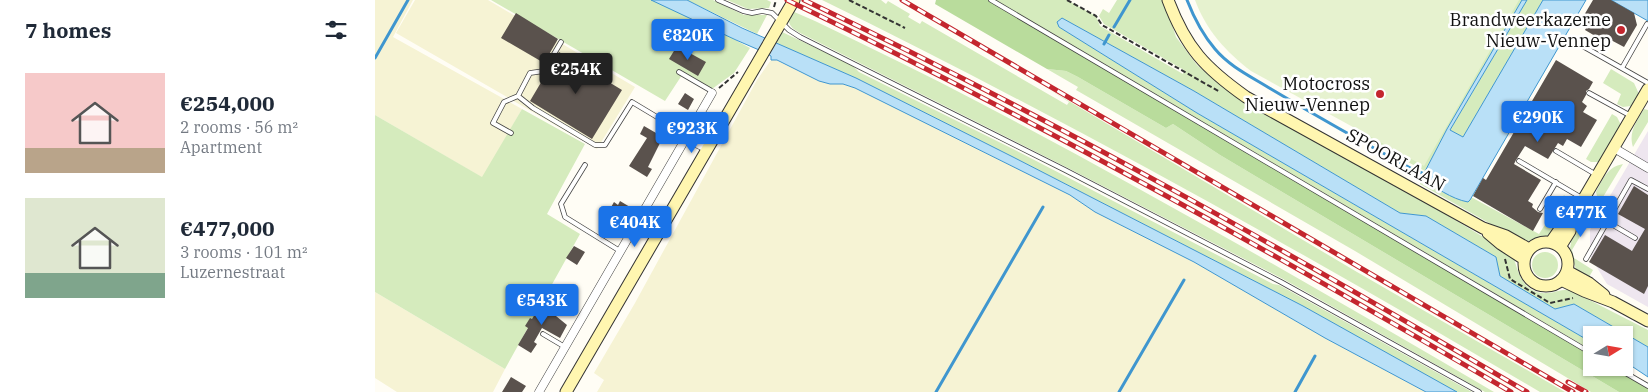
<!DOCTYPE html>
<html lang="en">
<head>
<meta charset="utf-8">
<style>
  body { margin:0; font-family:"IBM Plex Serif",serif; background:#f2f2f3; color:#1f2937; height:100vh; display:flex; flex-direction:column; font-size:19px; white-space:nowrap }
  * { box-sizing:border-box; margin:0 }
  p { font-size:16px; color:#747a83 }
  .icon { flex:none; width:28px; height:28px; fill:none; stroke:currentColor; stroke-width:2; stroke-linecap:round; stroke-linejoin:round }
  .map { position:relative; flex:1; overflow:hidden }
  .panel { display:flex; flex-direction:column; background:#fff; width:375px }
  .panel>* { flex:none }
  .needle { width:32px; rotate:79deg }
  .buttons { position:absolute; left:1208px; top:326px; display:grid; gap:10px }
  .buttons a { display:grid; place-items:center; width:50px; height:50px; border-radius:0px; background:#fff; box-shadow:0 1px 4px #0004; font-size:25px }
  .price { position:absolute; translate:-50% -42px; padding:0 11px; border-radius:5px; background:#1a73e8; color:#fff; font-size:16px; line-height:32px; filter:drop-shadow(0 1px 2px #0008) }
  .price::after { content:''; position:absolute; left:50%; top:30px; width:15px; height:11px; margin-left:-8px; background:inherit; clip-path:polygon(0 0,100% 0,50% 100%) }
  .price.current { background:#222; color:#fff }
  ul { padding:0; list-style:none }
  li { display:flex; align-items:center; gap:15px; height:125px; padding:0 25px }
  li span { display:grid; place-items:center; flex:none; width:140px; height:100px; border-radius:0px; color:#555 }
  li>.icon { margin-inline-start:auto }
  span .icon { width:60px; height:60px; fill:#fffc; stroke-width:1 }
  li b { font-size:21px }
  h2 { display:flex; justify-content:space-between; align-items:center; height:60px; padding:0 25px; font-size:21px }
  main { display:flex; flex:1; min-height:0 }
  .map>svg:first-child { display:block }
  .industrial { fill:#eee6ef }
  .farmland { fill:#f6f3d4 }
  .green { fill:#d5ebbd }
  .forest { fill:#b9dc9c }
  .pitch { fill:#e6f2cf }
  .water { fill:#b9e0f7; stroke:#3f96cf }
  .lines { fill:none; stroke-linecap:round; stroke-linejoin:round }
  .stream { stroke:#3f96cf; stroke-width:3 }
  .building { fill:#5a524d }
  .lane-casing { stroke:#444; stroke-width:5.5 }
  .street-casing { stroke:#444; stroke-width:9 }
  .secondary-casing { stroke:#333; stroke-width:13 }
  .path { stroke:#333; stroke-width:2; stroke-dasharray:5 2.5; stroke-linecap:butt }
  .lane { stroke:#fff; stroke-width:4 }
  .street { stroke:#fff; stroke-width:8 }
  .secondary { stroke:#fff6b0; stroke-width:11 }
  .rail-casing { stroke:#c4262e; stroke-width:5 }
  .rail { stroke:#fff; stroke-width:3; stroke-dasharray:9; stroke-linecap:butt }
  .poi-dot { fill:#c4262e; stroke:#fff; stroke-width:2 }
  .labels { text-anchor:middle; stroke-width:5; stroke-linejoin:round; paint-order:stroke }
  .poi-label { font-size:18px; fill:#111; stroke:#fff; text-anchor:end }
  .street-label { font-size:18px; fill:#111; stroke:#fff }
</style>
</head>
<body>
<main>
<section class="panel">
<h2>7 homes<svg class="icon" aria-label="filters" viewBox="0 0 24 24"><path d="M4 7h16M4 17h16"/><circle cx="9" cy="7" r="2"/><circle cx="15" cy="17" r="2"/></svg></h2>
<ul>
<li><span style="background:linear-gradient(#f6c9c9 75%,#b9a48a 0)"><svg class="icon" aria-label="home" viewBox="0 0 24 24"><path d="M3 11l9-7 9 7M6 9v11h12V9"/></svg></span><div><b>€254,000</b><p>2 rooms · 56 m²</p><p>Apartment</p></div></li>
<li><span style="background:linear-gradient(#dfe7d0 75%,#7fa58c 0)"><svg class="icon" aria-label="home" viewBox="0 0 24 24"><path d="M3 11l9-7 9 7M6 9v11h12V9"/></svg></span><div><b>€477,000</b><p>3 rooms · 101 m²</p><p>Luzernestraat</p></div></li>
</ul>
</section>
<div class="map">
<svg width="1273" height="392" viewBox="0 0 1273 392">
  <rect width="100%" height="100%" fill="#fffdf5"/>
  <path class="industrial" d="M1273 131V307L1232 284 1215 256V230Z"/>
  <path class="farmland" d="M0 0H38L18 37 147 109 108 178 0 115Z
    M40 0H113L260 87 222 149 21 33Z
    M399 59 444 81 455 84H468L480 88 695 195 720 212 819 262 950 338 1051 392H222L229 380 219 373 260 303 382 80 396 60Z
    M0 292 130 369 118 392H22L0 378Z"/>
  <path class="green" d="M116 0H287L375 48 359 73 337 89 307 75 290 101Z
    M312 0H338L369 15H392L382 34Z
    M352 0H392L396 2 394 8 373 9Z
    M447 0H506L511 4 513 1 535 14 533 17 545 24 547 21 692 105 694 102 675 90 982 272 1190 392H1165C930 253 692 120 447 0Z
    M620 0H692L721 16 725 26 808 74 809 70 729 24 724 16 728 9 734 13 742 0H789L801 37 822 65 862 98 1034 192 1138 255C1143 273 1149 295 1172 293 1180 293 1186 289 1195 290L1273 330V347L1199 304 1180 309 1125 276 1121 257 1051 216 1025 213 819 91 687 18 684 27 822 113 1216 342V350Z
    M1124 0H1147L1072 129 1050 171 983 136 990 134 1039 152Z
    M1152 0H1168L1088 137 1075 130Z
    M417 11 440 21C496 48 552 75 607 104 780 195 950 293 1119 392H1110L908 279 691 167 427 34C416 28 410 24 417 11Z
    M405 31 477 65 484 72 642 151 898 284 904 285 1097 392H1081L928 306 638 157 481 78 401 43 406 34 404 33Z
    M672 69 691 71 703 77 791 128 798 124 845 155 1244 392H1216L980 251 701 90 703 87Z
    M1236 69 1259 83 1264 94 1256 106 1248 107 1242 104 1246 94 1228 83Z
    M147 109 210 144 172 214 205 234 130 369 0 292V115L107 177Z
    M1269 109 1273 110V122L1258 147C1253 132 1262 121 1269 109Z
    M1237 114 1242 117 1246 125 1224 162H1216L1211 159Z
    M1248 164 1225 202 1223 200 1221 192C1228 179 1232 167 1248 164Z
    M1046 179C1058 185 1081 203 1095 200L1096 197 1164 234 1189 195 1198 205 1181 229 1172 236 1154 241 1144 240 1045 184Z
    M1211 221 1213 223 1197 250 1199 258 1218 270 1213 279 1201 270 1195 248 1197 237 1203 222Z
    M1157 265a13 13 0 1 1 26 0a13 13 0 1 1-26 0Z"/>
  <path class="forest" d="M561 0H613L1216 355V368H1238L1273 388V392H1244L845 155 798 124 791 128 703 77 691 71 672 69 560 4Z"/>
  <path class="pitch" d="M820 0H1144L1049 166 876 71C851 52 831 30 820 0Z"/>
  <path class="water" d="M276 0H312L367 28 481 78 638 157 928 306 1082 392H1051L950 338 819 262 720 212 695 195 480 88 468 84H455L444 81 402 60H396V56L391 53 361 40Z
    M1147 0H1152L1075 130 1088 137 1168 0H1211L1095 200 1093 202C1076 199 1061 187 1046 179L1072 129Z
    M1236 0H1273V21Z
    M687 18 819 91 1025 213 1051 216 1121 257 1125 276 1180 309 1199 304 1273 347V377L1249 361V335H1216V342L822 113 684 27 682 22Z"/>
  <g class="lines">
    <path class="stream" d="M812 0C819 18 828 35 840 49 855 67 877 77 896 89 943 117 991 144 1039 170L1052 175
      M739 27 755 0
      M729 44 734 35
      M0 58 33 0
      M561 392 668 207
      M744 392 809 280
      M920 392 940 356"/>
  </g>
  <path class="building" d="M1218 0H1236L1259 13 1262 25 1249 47 1234 39 1232 43 1210 30 1212 26 1205 22Z
    M141 13 183 39 169 63 126 38Z
    M302 46 331 62 323 76 294 59Z
    M184 52 247 90 217 139 155 101Z
    M1181 60 1218 82 1214 89 1211 91V95L1207 102 1212 106 1208 112 1222 120 1206 147 1192 139 1188 146 1183 143 1173 159 1150 146 1141 160 1139 164 1166 180 1153 201 1158 204 1157 207 1163 212 1168 213 1158 231 1098 196 1108 178 1111 180Z
    M310 93 319 99 313 110 303 104Z
    M269 126 288 137 273 167 277 169 272 177 254 166 272 138 265 134Z
    M1259 186 1273 195V286L1269 294 1214 262 1230 235 1257 251 1270 229 1243 214Z
    M245 201 255 207 247 220 238 214 239 212 235 209 239 202 243 205Z
    M199 246 210 252 202 265 191 258Z
    M167 303 178 309 186 306 181 316 192 325 185 338 167 328 159 342 162 344 156 353 143 345 153 328 150 326 155 318 157 319Z
    M136 377 151 386 147 392H127Z"/>
  <g class="lines">
    <defs>
      <path id="lane" d="M343 0 368 11 377 13 387 11 397 13 414 30 425 37 690 170 906 282 1104 392
        M616 0 1216 353
        M186 42 169 71 155 73 143 96 158 108 220 145H230L257 102 312 135
        M1204 44 1273 83
        M1247 68 1272 24
        M304 72 335 90 337 93
        M1214 93 1256 116
        M136 133 118 123 129 102 143 96
        M1181 151 1220 174
        M1144 161 1207 198
        M210 165 186 204 190 217 245 251
        M1207 207 1260 238
        M1165 209 1181 182
        M1211 259 1256 180 1273 189
        M168 334 190 347
        M1242 368 1273 386"/>
      <path id="street" d="M310 138 333 149
        M1239 148 1273 168
        M164 392 337 93"/>
      <path id="secondary" d="M793 0C811 48 830 68 871 97L1108 228 1131 236 1154 249
        M1113 233 1126 244 1149 259
        M1149 264a22 22 0 1 1 44 0a22 22 0 1 1-44 0Z
        M1176 242 1185 229 1198 217 1273 89
        M1185 247 1195 231 1197 219
        M1192 271 1214 283 1229 295
        M1186 280 1209 291 1238 302 1273 321
        M191 392 419 0"/>
    </defs>
    <use href="#lane" class="lane-casing"/>
    <use href="#street" class="street-casing"/>
    <use href="#secondary" class="secondary-casing"/>
    <path class="path" d="M474 0 530 28
      M692 0 721 16 727 25 845 92
      M399 7 401 0
      M344 88 363 72
      M1130 259 1135 279 1175 303 1198 298"/>
    <use href="#lane" class="lane"/>
    <use href="#street" class="street"/>
    <use href="#secondary" class="secondary"/>
    <defs>
      <path id="rail" d="M412 0C659 119 899 253 1136 392
        M429 0C677 118 915 253 1152 392
        M527 0 1198 392
        M1193 382 1211 392"/>
    </defs>
    <use href="#rail" class="rail-casing"/>
    <use href="#rail" class="rail"/>
  </g>
  <g class="poi-dot">
    <circle cx="1246" cy="30" r="5"/>
    <circle cx="1005" cy="94" r="5"/>
  </g>
  <g class="labels">
    <g class="poi-label">
      <text x="1236" y="26">Brandweerkazerne<tspan x="1236" dy="21">Nieuw-Vennep</tspan></text>
      <text x="995" y="90">Motocross<tspan x="995" dy="21">Nieuw-Vennep</tspan></text>
    </g>
    <g class="street-label">
      <text transform="translate(1021 160) rotate(29)" y="6">SPOORLAAN</text>
    </g>
  </g>
</svg>
<div class="buttons">
<a><svg class="needle" viewBox="-14 -14 28 28"><path d="M0-13l5 13h-10z" fill="#e53935"/><path d="M0 13l5-13h-10z" fill="#747a83"/></svg></a>
</div>
<b class="price" style="left:313px;top:61px">€820K</b>
<b class="price current" style="left:201px;top:95px">€254K</b>
<b class="price" style="left:1163px;top:143px">€290K</b>
<b class="price" style="left:317px;top:154px">€923K</b>
<b class="price" style="left:1206px;top:238px">€477K</b>
<b class="price" style="left:260px;top:248px">€404K</b>
<b class="price" style="left:167px;top:326px">€543K</b>
</div>
</main>
</body>
</html>
